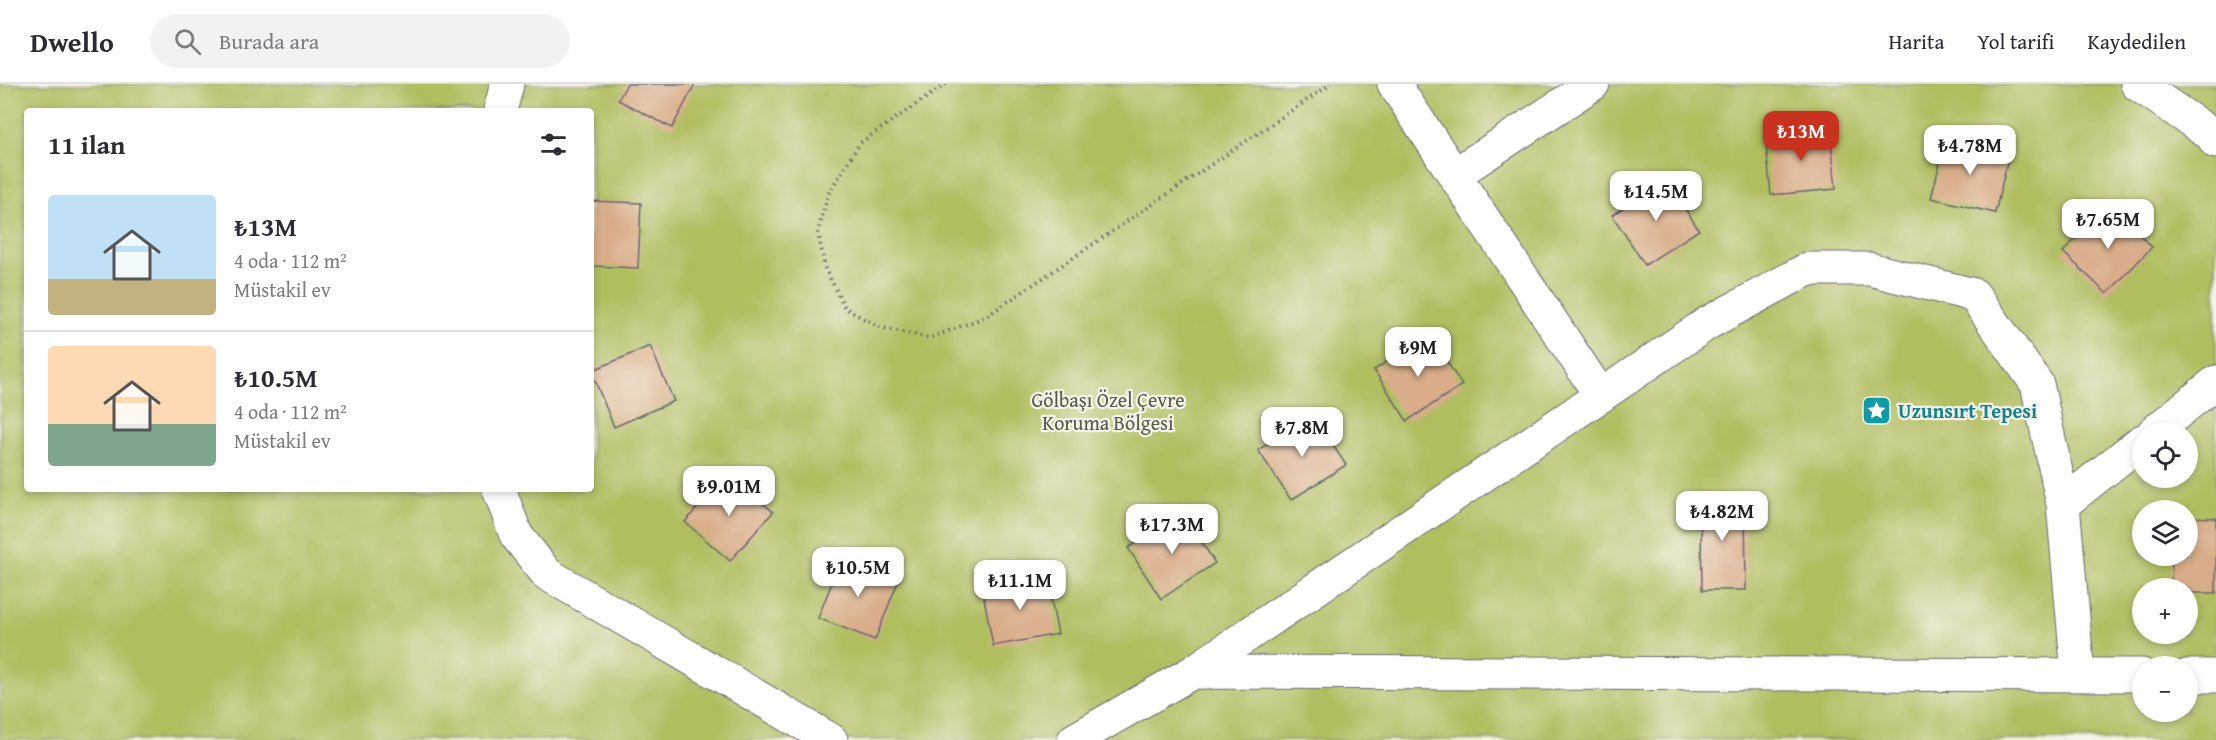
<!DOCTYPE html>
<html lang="tr">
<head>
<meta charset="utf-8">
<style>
  body { margin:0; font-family:"Gentium Book Plus",serif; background:#f2f2f3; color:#2b2b33; height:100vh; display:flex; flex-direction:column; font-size:22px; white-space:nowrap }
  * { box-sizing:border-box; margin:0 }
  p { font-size:20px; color:#7c7c81 }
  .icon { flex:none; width:33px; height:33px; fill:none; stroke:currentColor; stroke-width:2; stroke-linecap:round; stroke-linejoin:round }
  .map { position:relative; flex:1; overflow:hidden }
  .panel { position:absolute; left:24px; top:24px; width:570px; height:384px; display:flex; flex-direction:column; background:#fff; border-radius:6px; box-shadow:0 3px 9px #0003 }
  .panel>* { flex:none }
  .buttons { position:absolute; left:2132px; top:338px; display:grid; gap:12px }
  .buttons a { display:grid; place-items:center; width:66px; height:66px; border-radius:50%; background:#fff; box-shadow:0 3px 9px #0003; font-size:30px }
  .price { position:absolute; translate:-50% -51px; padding:0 14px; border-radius:12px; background:#fff; color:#222; font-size:20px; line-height:39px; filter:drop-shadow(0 2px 3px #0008) }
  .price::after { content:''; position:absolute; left:50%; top:36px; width:18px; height:14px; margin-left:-9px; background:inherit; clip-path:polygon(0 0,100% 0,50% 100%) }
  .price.selected { background:#c8321e; color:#fff }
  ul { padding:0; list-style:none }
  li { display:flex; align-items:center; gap:18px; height:150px; padding:0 24px }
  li+li { border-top:2px solid #e1e1e2 }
  li span { display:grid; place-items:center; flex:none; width:168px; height:120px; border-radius:6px; color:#555 }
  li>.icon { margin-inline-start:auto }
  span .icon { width:72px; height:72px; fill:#fffc; stroke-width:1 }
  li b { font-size:26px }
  h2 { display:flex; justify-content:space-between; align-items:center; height:72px; padding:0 24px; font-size:26px }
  header { display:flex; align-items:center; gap:36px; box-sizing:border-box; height:84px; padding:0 30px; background:#fff; border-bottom:2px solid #e1e1e2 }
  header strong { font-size:28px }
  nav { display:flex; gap:33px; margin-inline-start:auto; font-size:21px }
  .search { width:420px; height:54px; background:#f2f2f3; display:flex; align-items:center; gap:15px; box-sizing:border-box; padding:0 21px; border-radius:33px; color:#7c7c81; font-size:22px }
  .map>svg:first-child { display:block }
  .green { fill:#b0be61; stroke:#69704e; stroke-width:1.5; fill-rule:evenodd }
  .building { fill:#d9ad89 }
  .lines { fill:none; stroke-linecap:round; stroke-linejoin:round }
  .minor-casing { stroke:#69676e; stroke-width:35 }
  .path { stroke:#69676e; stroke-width:4; stroke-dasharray:1.5 4.5; stroke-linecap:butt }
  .minor { stroke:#fff; stroke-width:33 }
  .labels { text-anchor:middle; stroke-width:4.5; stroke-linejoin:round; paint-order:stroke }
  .park-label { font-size:20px; fill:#545948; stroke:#f7f3e8 }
  .culture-label { font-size:20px; font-weight:bold; fill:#0d838f; stroke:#f7f3e8; text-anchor:start }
</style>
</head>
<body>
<header>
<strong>Dwello</strong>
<div class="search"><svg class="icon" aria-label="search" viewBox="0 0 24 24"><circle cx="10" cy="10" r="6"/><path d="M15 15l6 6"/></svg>Burada ara</div>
<nav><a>Harita</a><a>Yol tarifi</a><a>Kaydedilen</a></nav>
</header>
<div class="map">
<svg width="2216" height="656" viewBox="0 0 2216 656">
  <rect width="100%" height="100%" fill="#f7f3e8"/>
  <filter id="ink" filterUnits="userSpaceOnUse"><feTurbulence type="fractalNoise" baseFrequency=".0167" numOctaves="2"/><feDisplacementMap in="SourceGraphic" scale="12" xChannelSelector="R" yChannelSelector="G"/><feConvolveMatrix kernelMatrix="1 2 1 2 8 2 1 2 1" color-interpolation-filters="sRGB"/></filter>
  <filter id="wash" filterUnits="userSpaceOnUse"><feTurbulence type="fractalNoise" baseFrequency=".008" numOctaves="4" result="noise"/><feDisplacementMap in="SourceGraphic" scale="24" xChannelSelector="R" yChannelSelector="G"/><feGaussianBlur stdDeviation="1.35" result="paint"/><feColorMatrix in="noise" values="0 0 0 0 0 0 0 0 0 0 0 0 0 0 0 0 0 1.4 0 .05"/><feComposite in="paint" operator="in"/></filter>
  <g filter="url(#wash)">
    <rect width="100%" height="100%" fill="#ede7cc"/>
    <path class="green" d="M0 0H2216V656H0ZM27 27H591V405H27ZM2142 348H2187V393H2142ZM2142 426H2187V471H2142ZM2142 504H2187V549H2142ZM2142 582H2187V627H2142Z"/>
    <g id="blocks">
      <path class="building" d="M627 0H695L672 44 618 16Z
        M1830 45 1836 105 1771 111 1765 51Z
        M1946 55 2009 71 1995 129 1931 114Z
        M1666 96 1699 146 1645 181 1612 131Z
        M591 117 641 119 638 184 591 182Z
        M2109 121 2152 163 2107 210 2063 168Z
        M1429 250 1462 301 1407 337 1374 286Z
        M650 262 674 317 614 343 591 287Z
        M1313 331 1346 381 1291 416 1258 366Z
        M728 388 773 428 730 477 685 438Z
        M1693 414H1745L1746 506H1702L1701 444 1694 442Z
        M1183 428 1215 479 1161 515 1128 464Z
        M2187 433 2216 434V509H2187V504H2171L2172 471H2187Z
        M842 473 899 495 875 556 818 534Z
        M1046 491 1058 550 993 562 982 503Z"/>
    </g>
  </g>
  <g filter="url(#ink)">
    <use href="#blocks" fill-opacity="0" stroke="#69676e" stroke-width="1.5"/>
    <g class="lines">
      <defs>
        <path id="minor" d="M1394 0 1601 312
          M2137 0 2211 50 2216 58
          M500 27 507 0
          M1454 91 1593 0
          M2154 348 2216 298
          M499 405 516 451 547 490 831 656
          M2063 420 2142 357
          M1193 588 2142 591
          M2187 592H2216
          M1074 656 1193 588 1708 239 1808 185H1869L1974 211 2037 300 2063 420 2078 591"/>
      </defs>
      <use href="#minor" class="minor-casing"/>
      <path class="path" d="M946 0 860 59 828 110 818 148 825 184 845 224 879 243 930 254 985 233 1331 0"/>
      <use href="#minor" class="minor"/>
    </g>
  </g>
  <defs>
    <symbol id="sight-square" viewBox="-11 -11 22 22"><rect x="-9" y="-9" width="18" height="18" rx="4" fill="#0f9aa8" stroke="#f7f3e8"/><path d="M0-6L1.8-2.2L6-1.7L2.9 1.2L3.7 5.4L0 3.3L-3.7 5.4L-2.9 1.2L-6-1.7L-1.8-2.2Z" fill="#fff"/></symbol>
  </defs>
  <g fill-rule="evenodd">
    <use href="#sight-square" x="1860" y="310" width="33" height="33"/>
  </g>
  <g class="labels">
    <g class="park-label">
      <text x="1108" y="323">Gölbaşı Özel Çevre<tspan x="1108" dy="23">Koruma Bölgesi</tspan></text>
    </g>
    <g class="culture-label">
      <text x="1898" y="334">Uzunsırt Tepesi</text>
    </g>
  </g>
</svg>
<div class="buttons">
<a><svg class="icon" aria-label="locate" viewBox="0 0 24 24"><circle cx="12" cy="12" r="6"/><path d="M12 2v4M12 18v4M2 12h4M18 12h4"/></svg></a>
<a><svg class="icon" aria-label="layers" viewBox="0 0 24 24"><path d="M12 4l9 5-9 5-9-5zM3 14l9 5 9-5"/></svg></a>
<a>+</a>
<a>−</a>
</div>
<b class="price selected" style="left:1801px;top:78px">₺13M</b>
<b class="price" style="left:1970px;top:92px">₺4.78M</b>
<b class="price" style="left:1656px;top:138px">₺14.5M</b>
<b class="price" style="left:2108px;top:166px">₺7.65M</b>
<b class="price" style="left:1418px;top:294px">₺9M</b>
<b class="price" style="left:1302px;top:374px">₺7.8M</b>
<b class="price" style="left:729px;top:433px">₺9.01M</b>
<b class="price" style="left:1722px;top:458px">₺4.82M</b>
<b class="price" style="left:1172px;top:471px">₺17.3M</b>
<b class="price" style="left:858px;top:514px">₺10.5M</b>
<b class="price" style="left:1020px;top:527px">₺11.1M</b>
<section class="panel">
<h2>11 ilan<svg class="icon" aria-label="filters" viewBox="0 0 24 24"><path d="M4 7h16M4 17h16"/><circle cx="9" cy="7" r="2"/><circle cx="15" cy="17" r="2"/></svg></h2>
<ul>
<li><span style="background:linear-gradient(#bfe0f5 70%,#c2b280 0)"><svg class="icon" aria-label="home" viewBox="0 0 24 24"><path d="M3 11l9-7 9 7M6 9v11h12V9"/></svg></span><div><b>₺13M</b><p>4 oda · 112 m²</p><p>Müstakil ev</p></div></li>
<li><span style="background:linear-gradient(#ffd9b3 65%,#7fa58c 0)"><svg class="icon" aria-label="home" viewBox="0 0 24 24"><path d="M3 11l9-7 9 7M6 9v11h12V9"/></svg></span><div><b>₺10.5M</b><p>4 oda · 112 m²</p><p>Müstakil ev</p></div></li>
</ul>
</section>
</div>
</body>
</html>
